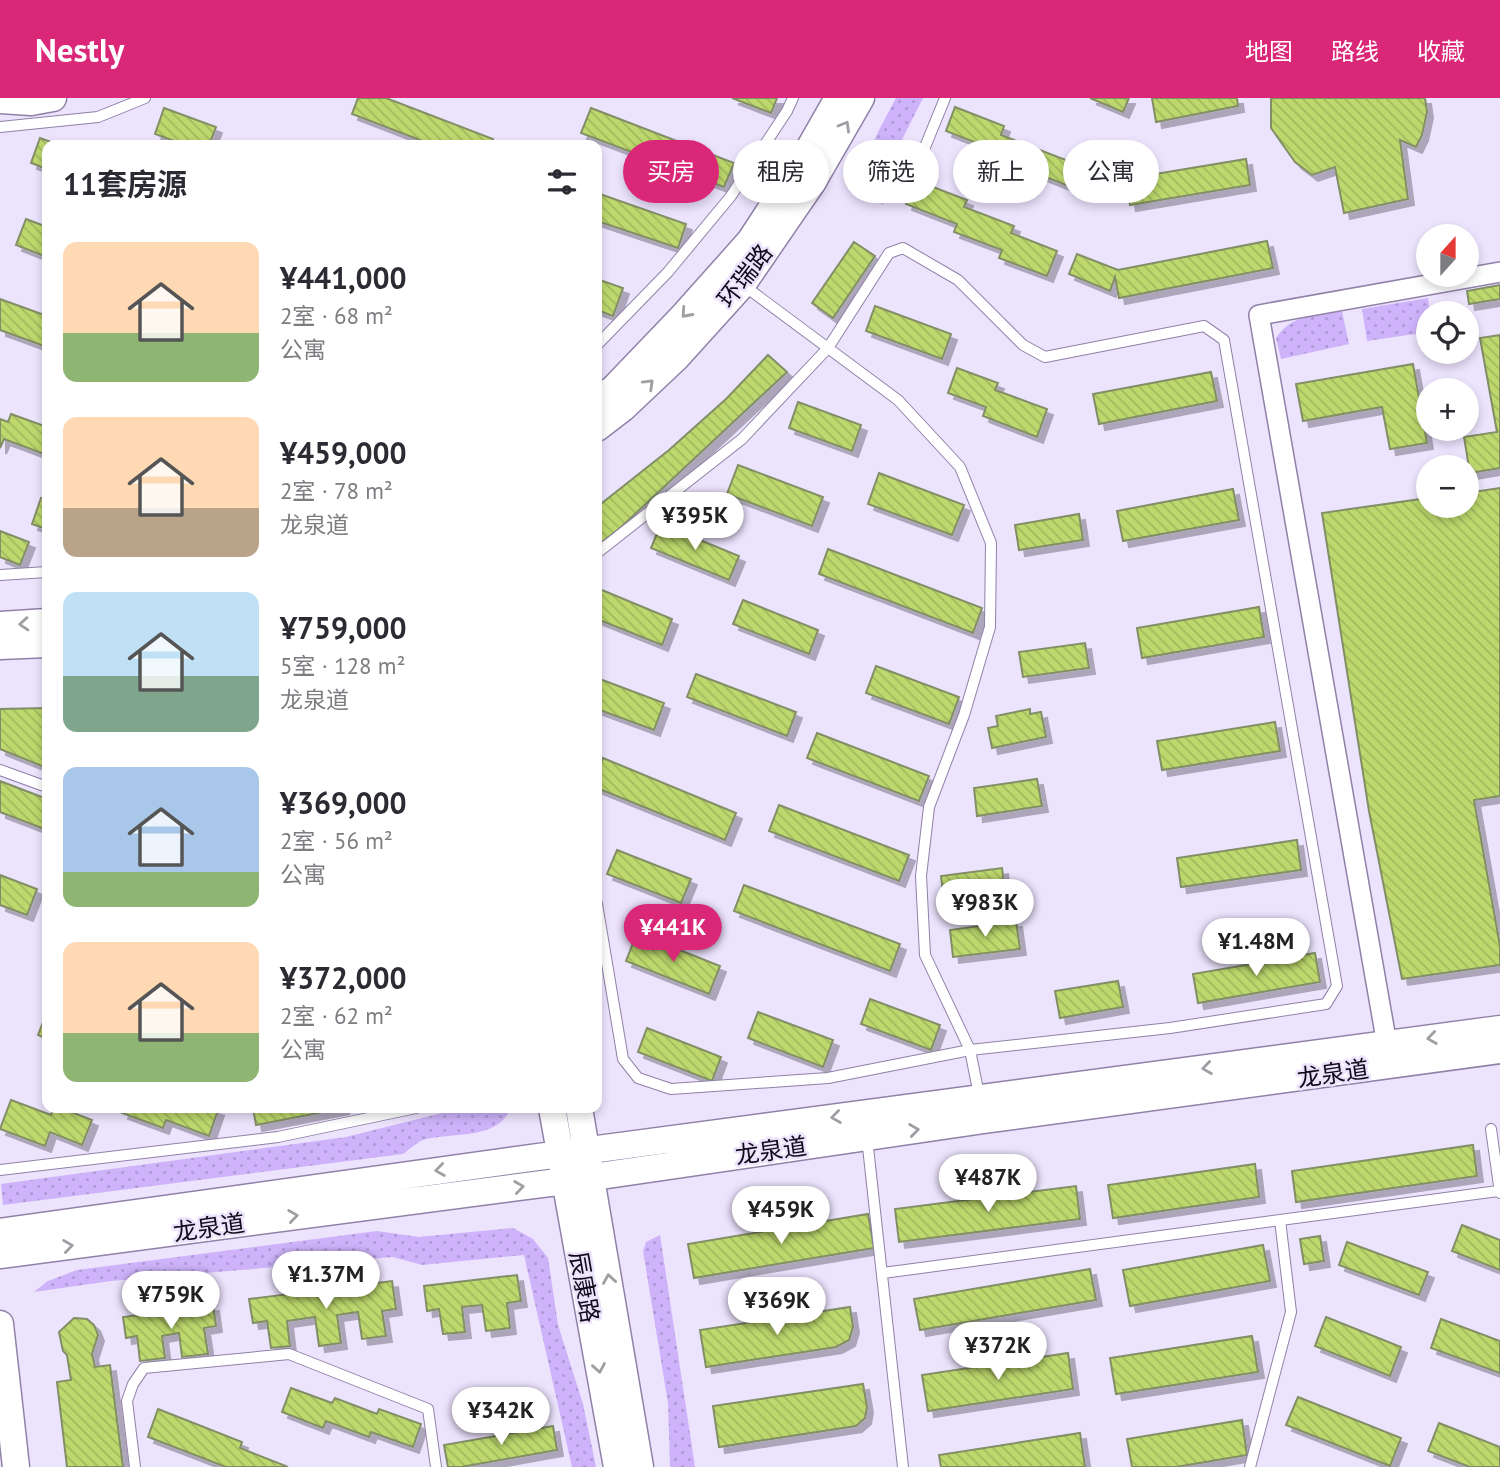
<!DOCTYPE html>
<html lang="zh">
<head>
<meta charset="utf-8">
<style>
  body { margin:0; font-family:"PT Sans","Noto Sans SC",sans-serif; background:#f7f7f7; color:#2b2b33; height:100vh; display:flex; flex-direction:column; font-size:26px; white-space:nowrap }
  * { box-sizing:border-box; margin:0 }
  p { font-size:23px; color:#7c7c81 }
  .icon { flex:none; width:38px; height:38px; fill:none; stroke:currentColor; stroke-width:2; stroke-linecap:round; stroke-linejoin:round }
  .map { position:relative; flex:1; overflow:hidden }
  .sheet { position:absolute; left:42px; top:42px; width:560px; height:973px; display:flex; flex-direction:column; background:#fff; border-radius:14px; box-shadow:0 4px 10px #0003 }
  .sheet>* { flex:none }
  .guide { position:absolute; left:623px; top:42px; width:665px; height:63px; display:flex; gap:14px }
  .needle { width:46px; rotate:21deg }
  .tools { position:absolute; left:1416px; top:126px; display:grid; gap:14px }
  .tools a { display:grid; place-items:center; width:63px; height:63px; border-radius:50%; background:#fff; box-shadow:0 4px 10px #0003; font-size:35px }
  .price { position:absolute; translate:-50% -60px; padding:0 16px; border-radius:24px; background:#fff; color:#222; font-size:23px; line-height:46px; filter:drop-shadow(0 2px 4px #0008) }
  .price::after { content:''; position:absolute; left:50%; top:42px; width:21px; height:16px; margin-left:-10px; background:inherit; clip-path:polygon(0 0,100% 0,50% 100%) }
  .price.on { background:#db2777; color:#fff }
  ul { padding:0; list-style:none }
  li { display:flex; align-items:center; gap:21px; height:175px; padding:0 21px }
  li span { display:grid; place-items:center; flex:none; width:196px; height:140px; border-radius:14px; color:#555 }
  li>.icon { margin-inline-start:auto }
  span .icon { width:84px; height:84px; fill:#fffc; stroke-width:1 }
  li b { font-size:30px }
  h2 { display:flex; justify-content:space-between; align-items:center; height:84px; padding:0 21px; font-size:30px }
  .chip { padding:0 24px; border-radius:32px; background:#fff; box-shadow:0 4px 10px #0003; font-size:24px; line-height:63px }
  .chip.on { background:#db2777; color:#fff }
  header { display:flex; align-items:center; gap:42px; box-sizing:border-box; height:98px; padding:0 35px; background:#db2777; color:#fff }
  header strong { font-size:33px }
  nav { display:flex; gap:38px; margin-inline-start:auto; font-size:24px }
  .map>svg:first-child { display:block }
  .grass { fill:url(#grass-dots) }
  .building { fill:url(#building-back-hatch); stroke:#828e66; stroke-width:2; filter:url(#shadow) }
  .lines { fill:none; stroke-linecap:round; stroke-linejoin:round }
  .lane-casing { stroke:#9081a8; stroke-width:12 }
  .street-casing { stroke:#9081a8; stroke-width:22 }
  .secondary-casing { stroke:#9081a8; stroke-width:29 }
  .lane { stroke:#fff; stroke-width:10 }
  .street { stroke:#fff; stroke-width:19 }
  .secondary { stroke:#fff; stroke-width:26 }
  .oneway { stroke:#a09da3 }
  .labels { text-anchor:middle; stroke-width:5; stroke-linejoin:round; paint-order:stroke }
  .street-label { font-size:24px; fill:#110b19; stroke:#ece3fd }
</style>
</head>
<body>
<header>
<strong>Nestly</strong>
<nav><a>地图</a><a>路线</a><a>收藏</a></nav>
</header>
<div class="map">
<svg width="1500" height="1369" viewBox="0 0 1500 1369">
  <defs>
    <pattern id="grass-dots" width="8" height="8" patternUnits="userSpaceOnUse" patternTransform="scale(1.75)"><rect width="8" height="8" fill="#ceb3fa"/><path d="M2 2h.1M6 6h.1" fill="none" stroke="#b099d6" stroke-width="1.8" stroke-linecap="round"/></pattern>
    <pattern id="building-back-hatch" width="6" height="6" patternUnits="userSpaceOnUse" patternTransform="scale(1.75)"><rect width="6" height="6" fill="#bdd96d"/><path d="M-1 5l2 2M0 0l6 6M5-1l2 2" fill="none" stroke="#a1b95e"/></pattern>
    <filter id="shadow"><feDropShadow dx="6" dy="6" stdDeviation="0" flood-color="#0004"/></filter>
  </defs>
  <rect width="100%" height="100%" fill="#ece3fd"/>
  <path class="grass" d="M896 0H923L880 85 883 107 862 93 860 75 878 34Z
    M1428 200 1430 215H1428V234L1367 243 1362 211Z
    M1342 213 1349 246 1281 261 1276 240C1292 216 1316 218 1342 213Z
    M462 1010H511C497 1042 455 1034 426 1041 418 1043 410 1051 403 1056L3 1107 1 1086 346 1039Z
    M513 1130 533 1141 548 1160 558 1227 583 1306 596 1369H572L524 1157 422 1167 393 1159 111 1183 34 1194 48 1183 77 1172 377 1133 419 1139Z
    M660 1137 695 1369H670L668 1305 643 1153 646 1144Z"/>
  <path class="building" d="M358 0H386L493 41 491 47H433L352 16Z
    M732 0H777L771 15Z
    M1090 0H1129L1123 14Z
    M1152 0H1237L1238 8 1156 24Z
    M1271 0H1425L1427 14 1422 37 1416 49 1400 42 1408 101 1344 115 1335 69 1312 77 1295 64 1271 30Z
    M955 9 1004 28 1001 37 1084 69 1076 91 993 58 995 52 946 33Z
    M164 10 216 29 209 47H185L155 36Z
    M591 10 734 65 724 89 581 35Z
    M40 40 59 47H47V71L31 65Z
    M1246 61 1250 87 1130 107 1125 81Z
    M915 82 967 102 964 109 1014 128 1011 135 1057 153 1047 178 999 160 1002 152 954 134 957 126 906 106Z
    M597 95 686 126 678 150 597 123Z
    M26 121 47 129V159L16 147Z
    M1267 143 1273 170 1119 200 1115 179 1110 193 1069 176 1077 156 1118 172Z
    M854 144 875 158 833 220 812 205Z
    M597 181 623 190 613 218 597 212Z
    M1500 187V201L1469 206 1467 193Z
    M0 201 47 218V249L0 232Z
    M875 208 951 236 942 261 866 233Z
    M1500 237V370L1470 375 1464 339 1497 334 1480 240Z
    M768 257 787 274 620 430 597 448V409L669 352 726 301Z
    M1413 266 1427 345 1390 351 1382 309 1303 323 1296 286Z
    M957 270 998 285 995 292 1047 311 1037 339 983 318 986 309 948 295Z
    M1211 274 1217 303 1099 326 1093 296Z
    M798 304 861 327 852 353 789 330Z
    M11 316 47 329V357L4 341 0 350V321L8 324Z
    M738 367 823 399 812 428 727 396Z
    M879 375 964 407 952 437 868 406Z
    M1500 390V698L1474 702 1500 848V867L1402 881 1369 713 1322 415 1428 400V408H1466V395Z
    M1233 391 1239 422 1123 443 1117 413Z
    M41 400 47 402V431L32 426Z
    M1079 416 1083 442 1019 452 1015 427Z
    M661 426 739 458 729 482 651 450Z
    M0 433 29 444 20 467 0 459Z
    M828 451 982 510 973 535 819 476Z
    M597 490 672 521 662 547 597 521Z
    M743 502 818 532 809 556 733 526Z
    M1259 509 1264 539 1142 560 1137 530Z
    M1085 545 1089 570 1023 579 1019 554Z
    M876 568 959 599 949 626 866 595Z
    M696 576 796 614 787 638 687 599Z
    M597 580 664 605 654 632 597 611Z
    M47 610V670L0 651V611Z
    M1030 611V616L1041 614 1046 639 992 650 988 630 998 628 996 618Z
    M1275 624 1280 653 1162 672 1157 643Z
    M817 635 929 678 919 703 807 660Z
    M603 660 736 715 725 742 597 690V676Z
    M1037 681 1042 708 977 718 974 690Z
    M0 683 47 701V732L0 714Z
    M779 707 909 757 899 783 769 733Z
    M1297 742 1301 772 1181 789 1177 760Z
    M617 752 691 781 681 805 607 776Z
    M1002 770 1004 787 943 795 941 778Z
    M0 777 37 791 27 817 0 807Z
    M744 787 900 846 890 873 734 813Z
    M1016 823 1020 851 953 859 950 832Z
    M637 835 720 868 709 896 626 863Z
    M1315 855 1320 884 1198 905 1193 876Z
    M1118 883 1123 909 1060 920 1055 893Z
    M870 901 940 927 931 952 861 926Z
    M47 914V941L38 937Z
    M758 914 833 942 823 969 748 940Z
    M647 930 721 959 712 983 638 954Z
    M11 1002 51 1017 54 1010H61L92 1022 82 1047 50 1034 45 1048 0 1031Z
    M124 1010H212L218 1012 209 1038 166 1022 163 1030 122 1015Z
    M253 1010H344L256 1027Z
    M1473 1047 1477 1078 1296 1104 1292 1073Z
    M1255 1066 1259 1099 1113 1120 1108 1087Z
    M1076 1088 1080 1121 899 1144 895 1111Z
    M868 1116 874 1150 694 1180 688 1146Z
    M1462 1127 1500 1142V1172L1452 1153Z
    M1320 1138 1324 1163 1304 1166 1300 1141Z
    M1347 1144 1428 1174 1419 1197 1339 1167Z
    M1263 1147 1270 1183 1130 1208 1123 1172Z
    M1090 1171 1096 1202 920 1232 914 1201Z
    M517 1177 521 1203 507 1205 510 1230 486 1233 482 1207 462 1209 465 1234 443 1236 439 1211 427 1213 424 1188Z
    M392 1183 396 1211 382 1213 386 1238 362 1241 358 1214 337 1217 341 1245 319 1248 315 1219 287 1223 290 1248 271 1250 267 1223 253 1225 249 1201Z
    M213 1207 216 1228 204 1230 208 1256 182 1259 179 1235 162 1238 165 1260 140 1263 137 1238 126 1240 123 1219Z
    M850 1209 853 1229 849 1242 836 1249 706 1269 700 1232Z
    M1326 1219 1401 1249 1390 1278 1315 1248Z
    M74 1220 87 1221 94 1227 98 1237 92 1256 95 1269 110 1267 123 1369H67L57 1284 71 1282 67 1257 63 1253 59 1234Z
    M1441 1221 1500 1243V1275L1431 1250Z
    M1252 1238 1258 1274 1116 1296 1110 1260Z
    M1068 1255 1073 1291 928 1313 922 1277Z
    M863 1286 867 1309 865 1320 856 1328 719 1349 713 1308Z
    M291 1290 332 1305 335 1300 377 1316 379 1311 421 1326 413 1349 371 1334 369 1339 326 1323 323 1330 282 1314Z
    M1298 1299 1401 1340 1390 1368 1286 1327Z
    M158 1311 242 1344 240 1350 288 1369H226L148 1339Z
    M1242 1322 1247 1357 1176 1369H1132L1127 1341Z
    M1439 1325 1500 1349V1369H1470L1428 1353Z
    M553 1328 557 1352 461 1369H448L444 1347Z
    M1080 1335 1085 1369H941L939 1357Z"/>
  <g class="lines">
    <defs>
      <path id="lane" d="M0 29 98 19 145 0
        M923 54 945 0
        M743 187 898 302 960 369 991 445 990 529 964 617 929 709 921 778 925 857 970 952 979 997
        M597 247 668 174 731 98 787 13 793 0
        M597 455 742 341 828 250 889 155 903 150 958 182 1023 247 1045 259 1204 228 1224 242 1337 888 1326 906 1170 930 970 952 828 980 671 991 638 980 623 961 597 806
        M0 477 47 474
        M0 672 47 689
        M1491 1031 1500 1095
        M867 1040 903 1369
        M0 1072 278 1039 416 1010
        M883 1175 1498 1093
        M135 1369 127 1303 133 1286 144 1270 289 1256 428 1311 436 1369
        M1250 1369 1291 1214 1280 1122"/>
      <path id="street" d="M1389 958 1259 217 1500 174"/>
      <path id="secondary" d="M0 2 31 4 53 0
        M597 303 614 290 684 217 750 143 801 65 838 0
        M597 330 623 310 676 260 742 187 812 85 861 0
        M0 527 47 524
        M0 548 47 546
        M552 1010 617 1369
        M579 1010 640 1369
        M0 1134 560 1056 1500 931
        M0 1157 565 1083 984 1022 1500 952
        M0 1226 16 1369"/>
    </defs>
    <use href="#lane" class="lane-casing"/>
    <use href="#street" class="street-casing"/>
    <use href="#secondary" class="secondary-casing"/>
    <use href="#lane" class="lane"/>
    <use href="#street" class="street"/>
    <use href="#secondary" class="secondary"/>
  </g>
  <defs><path id="oneway-chevron" d="M-2-3.5L2.5 0L-2 3.5" fill="none" stroke-width="1.6" stroke-linecap="round" stroke-linejoin="round" transform="scale(1.75)"/></defs>
  <g class="oneway">
    <use href="#oneway-chevron" transform="translate(845 28) rotate(-60)"/>
    <use href="#oneway-chevron" transform="translate(686 215) rotate(132)"/>
    <use href="#oneway-chevron" transform="translate(649 286) rotate(-44)"/>
    <use href="#oneway-chevron" transform="translate(24 526) rotate(176)"/>
    <use href="#oneway-chevron" transform="translate(1432 940) rotate(172)"/>
    <use href="#oneway-chevron" transform="translate(1207 970) rotate(172)"/>
    <use href="#oneway-chevron" transform="translate(836 1019) rotate(172)"/>
    <use href="#oneway-chevron" transform="translate(914 1032) rotate(-8)"/>
    <use href="#oneway-chevron" transform="translate(440 1072) rotate(172)"/>
    <use href="#oneway-chevron" transform="translate(519 1089) rotate(-8)"/>
    <use href="#oneway-chevron" transform="translate(293 1118) rotate(-8)"/>
    <use href="#oneway-chevron" transform="translate(68 1148) rotate(-8)"/>
    <use href="#oneway-chevron" transform="translate(609 1181) rotate(-99)"/>
    <use href="#oneway-chevron" transform="translate(599 1270) rotate(80)"/>
  </g>
  <g class="labels">
    <g class="street-label">
      <text transform="translate(745 178) rotate(-52)" y="8">环瑞路</text>
      <text transform="translate(1333 976) rotate(-8)" y="8">龙泉道</text>
      <text transform="translate(771 1053) rotate(-8)" y="8">龙泉道</text>
      <text transform="translate(209 1130) rotate(-8)" y="8">龙泉道</text>
      <text transform="translate(584 1189) rotate(80)" y="8">辰康路</text>
    </g>
  </g>
</svg>
<div class="tools">
<a><svg class="needle" viewBox="-14 -14 28 28"><path d="M0-13l5 13h-10z" fill="#e53935"/><path d="M0 13l5-13h-10z" fill="#7c7c81"/></svg></a>
<a><svg class="icon" aria-label="locate" viewBox="0 0 24 24"><circle cx="12" cy="12" r="6"/><path d="M12 2v4M12 18v4M2 12h4M18 12h4"/></svg></a>
<a>+</a>
<a>−</a>
</div>
<b class="price" style="left:695px;top:454px">¥395K</b>
<b class="price" style="left:985px;top:841px">¥983K</b>
<b class="price on" style="left:673px;top:866px">¥441K</b>
<b class="price" style="left:1256px;top:880px">¥1.48M</b>
<b class="price" style="left:988px;top:1116px">¥487K</b>
<b class="price" style="left:781px;top:1148px">¥459K</b>
<b class="price" style="left:326px;top:1213px">¥1.37M</b>
<b class="price" style="left:171px;top:1233px">¥759K</b>
<b class="price" style="left:777px;top:1239px">¥369K</b>
<b class="price" style="left:998px;top:1284px">¥372K</b>
<b class="price" style="left:501px;top:1349px">¥342K</b>
<div class="guide">
<a class="chip on">买房</a>
<a class="chip">租房</a>
<a class="chip">筛选</a>
<a class="chip">新上</a>
<a class="chip">公寓</a>
</div>
<section class="sheet">
<h2>11套房源<svg class="icon" aria-label="filters" viewBox="0 0 24 24"><path d="M4 7h16M4 17h16"/><circle cx="9" cy="7" r="2"/><circle cx="15" cy="17" r="2"/></svg></h2>
<ul>
<li><span style="background:linear-gradient(#ffd9b3 65%,#8fb573 0)"><svg class="icon" aria-label="home" viewBox="0 0 24 24"><path d="M3 11l9-7 9 7M6 9v11h12V9"/></svg></span><div><b>¥441,000</b><p>2室 · 68 m²</p><p>公寓</p></div></li>
<li><span style="background:linear-gradient(#ffd9b3 65%,#b9a48a 0)"><svg class="icon" aria-label="home" viewBox="0 0 24 24"><path d="M3 11l9-7 9 7M6 9v11h12V9"/></svg></span><div><b>¥459,000</b><p>2室 · 78 m²</p><p>龙泉道</p></div></li>
<li><span style="background:linear-gradient(#bfe0f5 60%,#7fa58c 0)"><svg class="icon" aria-label="home" viewBox="0 0 24 24"><path d="M3 11l9-7 9 7M6 9v11h12V9"/></svg></span><div><b>¥759,000</b><p>5室 · 128 m²</p><p>龙泉道</p></div></li>
<li><span style="background:linear-gradient(#a9c7e8 75%,#8fb573 0)"><svg class="icon" aria-label="home" viewBox="0 0 24 24"><path d="M3 11l9-7 9 7M6 9v11h12V9"/></svg></span><div><b>¥369,000</b><p>2室 · 56 m²</p><p>公寓</p></div></li>
<li><span style="background:linear-gradient(#ffd9b3 65%,#8fb573 0)"><svg class="icon" aria-label="home" viewBox="0 0 24 24"><path d="M3 11l9-7 9 7M6 9v11h12V9"/></svg></span><div><b>¥372,000</b><p>2室 · 62 m²</p><p>公寓</p></div></li>
</ul>
</section>
</div>
</body>
</html>
